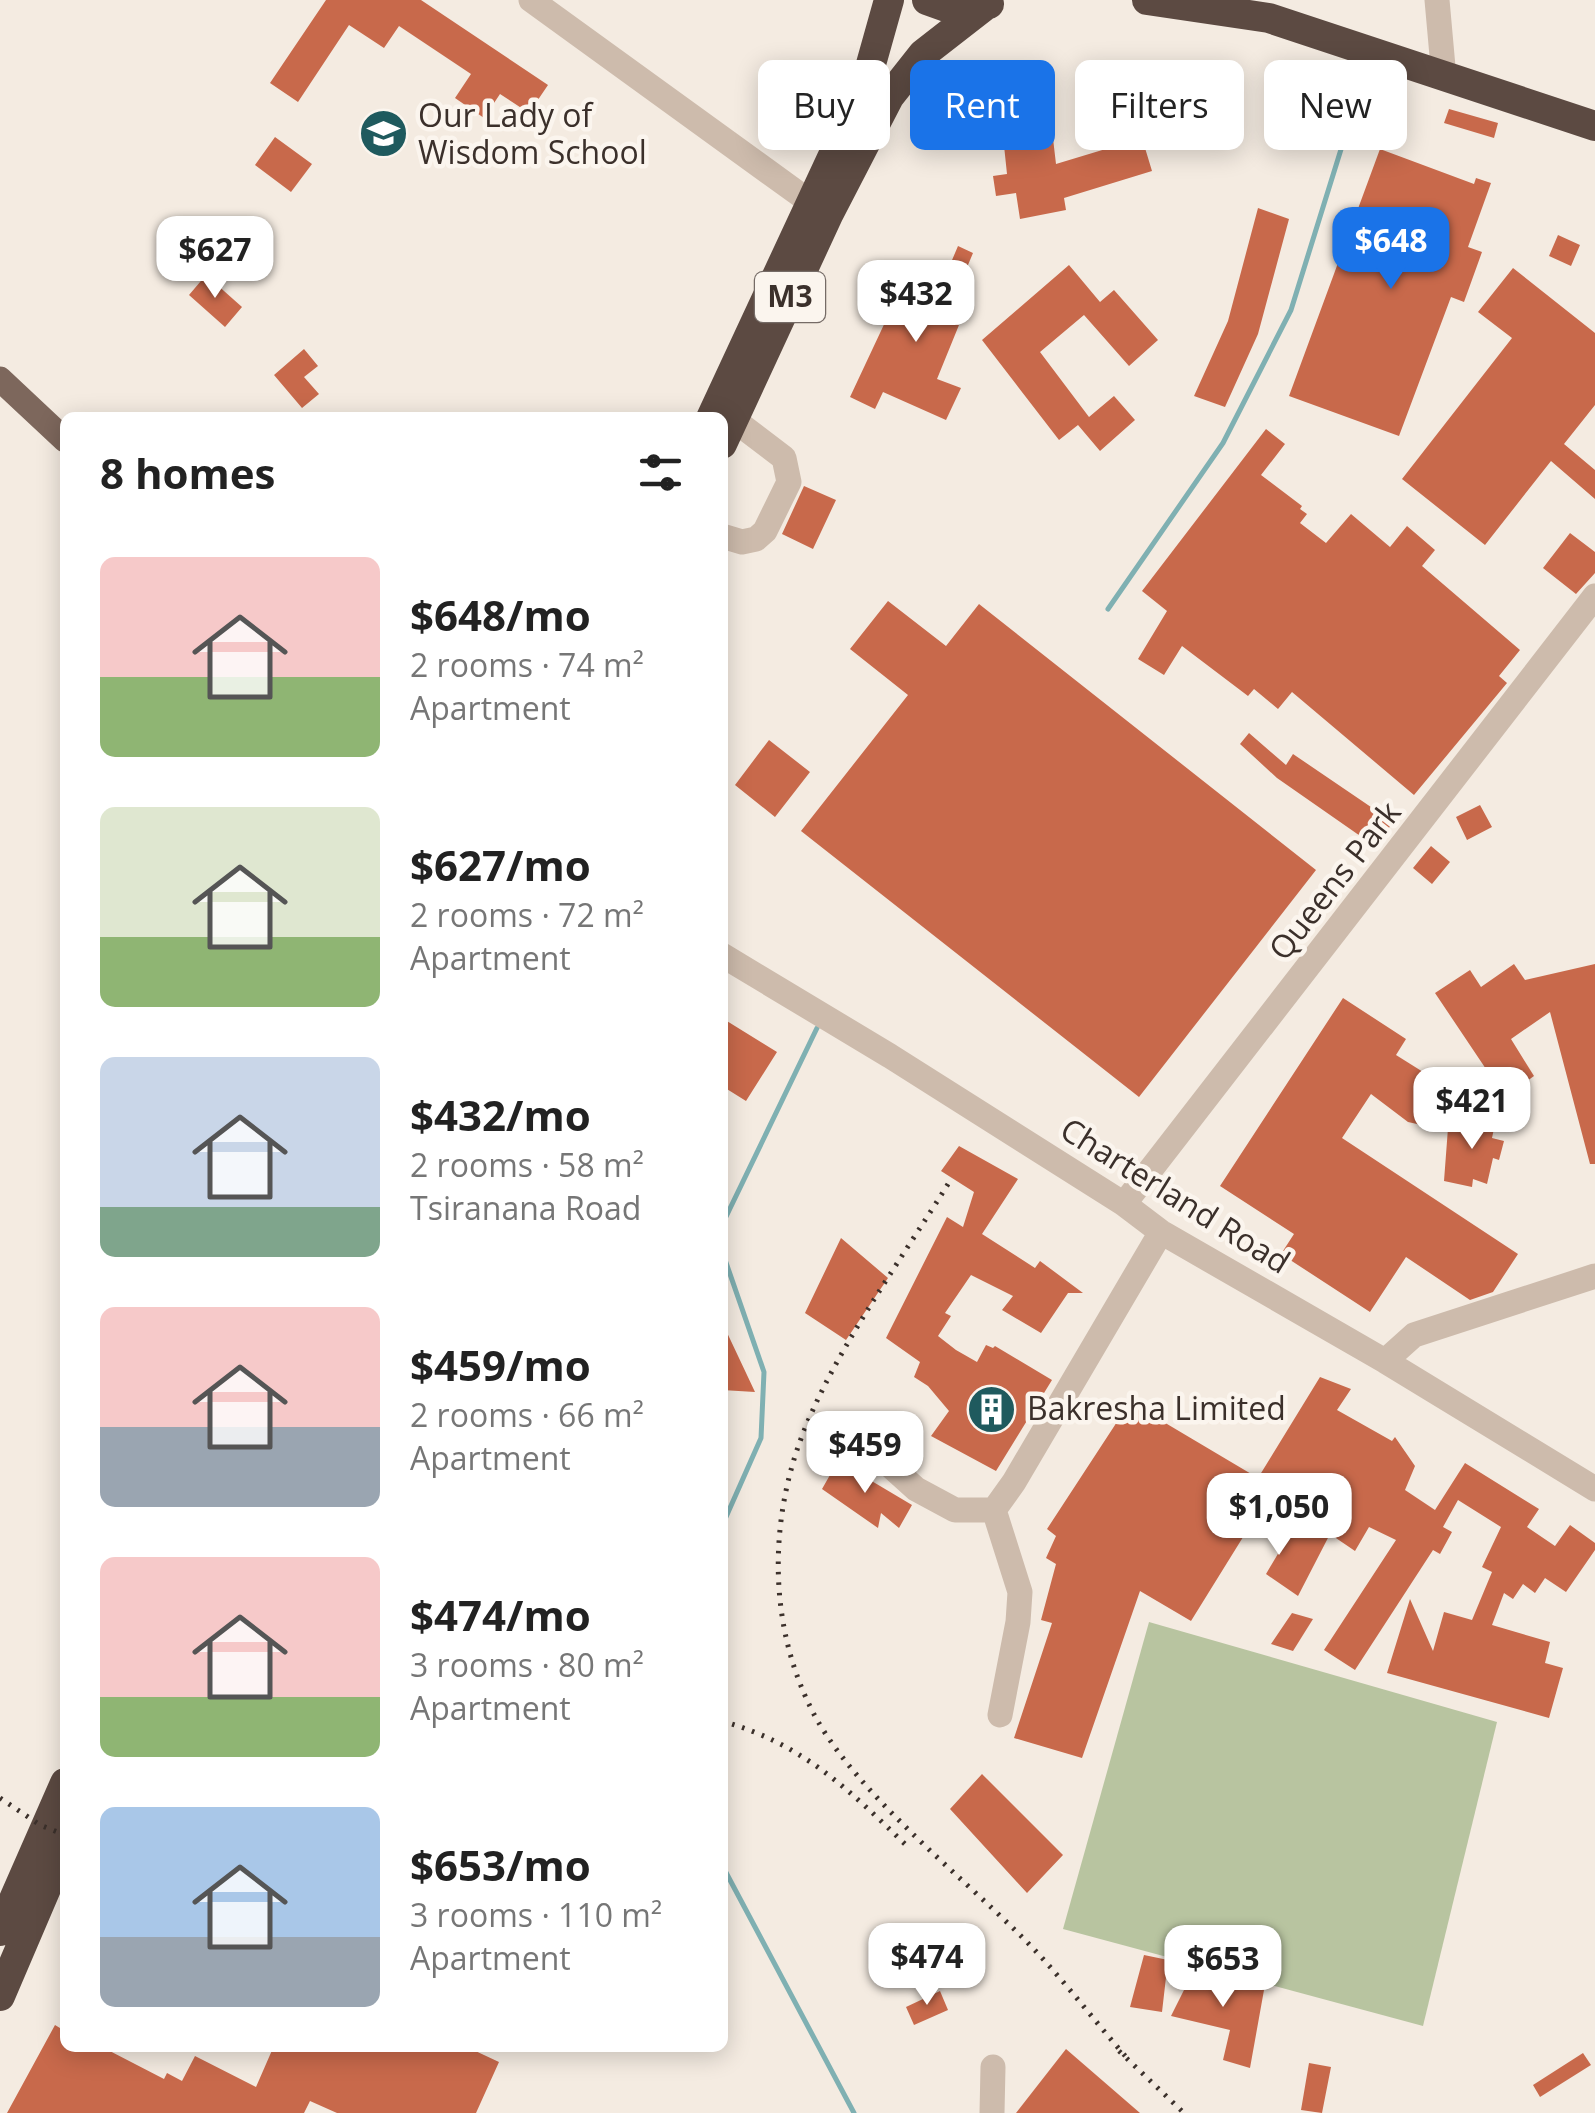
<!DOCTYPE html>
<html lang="en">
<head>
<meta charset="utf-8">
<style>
  body { margin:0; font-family:"Open Sans",sans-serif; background:#f6f6f6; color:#222; height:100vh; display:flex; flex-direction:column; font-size:38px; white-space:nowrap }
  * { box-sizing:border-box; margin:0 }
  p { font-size:32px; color:#767676 }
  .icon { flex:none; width:55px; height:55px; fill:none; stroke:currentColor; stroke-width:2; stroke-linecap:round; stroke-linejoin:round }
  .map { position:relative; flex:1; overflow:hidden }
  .details { position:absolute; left:60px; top:412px; width:668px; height:1640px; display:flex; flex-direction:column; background:#fff; border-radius:15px; box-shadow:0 5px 25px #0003 }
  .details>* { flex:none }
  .guide { position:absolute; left:758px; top:60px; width:688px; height:90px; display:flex; gap:20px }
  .price { position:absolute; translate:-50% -85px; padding:0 22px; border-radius:20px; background:#fff; color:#222; font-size:32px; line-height:65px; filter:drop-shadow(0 2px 5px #0008) }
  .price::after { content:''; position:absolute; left:50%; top:60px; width:30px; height:22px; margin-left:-15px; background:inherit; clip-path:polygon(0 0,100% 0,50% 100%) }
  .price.selected { background:#1a73e8; color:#fff }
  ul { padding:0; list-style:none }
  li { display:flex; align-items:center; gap:30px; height:250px; padding:0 40px }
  li span { display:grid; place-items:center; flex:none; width:280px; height:200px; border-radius:15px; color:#555 }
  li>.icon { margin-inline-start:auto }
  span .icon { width:120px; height:120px; fill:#fffc; stroke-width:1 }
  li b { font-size:42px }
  h2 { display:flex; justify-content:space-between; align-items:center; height:120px; padding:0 40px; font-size:42px }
  .pill { padding:0 35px; border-radius:15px; background:#fff; box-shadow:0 5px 25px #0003; font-size:35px; line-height:90px }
  .pill.selected { background:#1a73e8; color:#fff }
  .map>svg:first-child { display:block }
  .green { fill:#b8c4a0 }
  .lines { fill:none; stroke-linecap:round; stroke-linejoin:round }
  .stream { stroke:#7fb0b2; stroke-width:5 }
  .building { fill:#c8694b }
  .minor { stroke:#cdbbac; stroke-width:25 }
  .major { stroke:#7d675c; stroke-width:25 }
  .highway { stroke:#5c4a42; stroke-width:30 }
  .rail { stroke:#3b302b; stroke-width:5; stroke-dasharray:2.5 8; stroke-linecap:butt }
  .labels { text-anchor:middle; stroke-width:9; stroke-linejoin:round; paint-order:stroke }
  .shield { fill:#fbf5ee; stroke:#756b66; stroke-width:2.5 }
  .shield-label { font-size:30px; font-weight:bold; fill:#3b302b }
  .poi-label { font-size:32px; fill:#3b302b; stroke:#fbf5ee; text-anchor:start }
  .street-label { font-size:32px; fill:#3b302b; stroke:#fbf5ee }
</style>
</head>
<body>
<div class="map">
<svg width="1595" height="2113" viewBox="0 0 1595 2113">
  <rect width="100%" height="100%" fill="#f4ebe1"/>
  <path class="green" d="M1149 1622 1497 1722 1423 2026 1063 1929Z"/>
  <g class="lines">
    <path class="stream" d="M1108 609 1223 443 1291 310 1352 114
      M722 1225 817 1028
      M722 1251 764 1372 761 1438 722 1526
      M722 1865 854 2113"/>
  </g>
  <path class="building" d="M326 0H421L548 85 529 113 500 94 484 118 455 98 471 74 399 26 384 48 349 25 298 102 270 83Z
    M1449 109 1498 123 1494 138 1444 123Z
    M1052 130 1056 164 1142 138 1152 171 1064 198 1066 210 1020 219 1016 193 996 196 993 176 1007 174 1003 136Z
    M275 137 312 164 291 192 255 165Z
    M1380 149 1474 184 1476 178 1491 183 1468 247 1482 252 1464 302 1451 297 1399 436 1289 396Z
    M1258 208 1289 219 1258 334 1225 407 1194 396 1228 321Z
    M1558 235 1580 245 1571 266 1549 256Z
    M958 246 973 253 945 320 959 325 937 379 961 388 946 420 883 392 875 409 850 397 903 284 914 289 923 270 944 279Z
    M1069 265 1100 302 1114 290 1158 340 1129 366 1084 315 1040 352 1089 417 1114 396 1135 420 1100 451 1078 425 1059 440 982 340Z
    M1513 268 1595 333V405L1564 444 1595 470V499L1551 461 1485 545 1402 479 1512 338 1478 312Z
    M206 275 242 307 225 327 189 295Z
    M304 349 318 366 304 377 319 394 302 408 274 375Z
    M1266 429 1285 444 1261 475 1302 506 1300 509 1307 514 1300 523 1326 543 1351 514 1390 547 1407 526 1435 550 1422 566 1520 650 1499 676 1507 683 1414 795 1292 692 1278 709 1254 689 1248 696 1182 646 1164 675 1138 659 1167 611 1142 591Z
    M804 486 836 500 813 549 782 534Z
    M1570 533 1595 552V573L1576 594 1543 568Z
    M888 601 946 646 979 604 1316 870 1139 1097 801 831 908 695 850 649Z
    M1249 733 1286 765 1293 754 1393 822 1376 847 1277 778 1240 744Z
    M769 740 810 772 775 817 735 785Z
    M1480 805 1492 827 1467 840 1456 817Z
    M1431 846 1450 862 1432 884 1413 868Z
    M1514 964 1525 980 1595 964V1164H1590L1550 1012 1511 1039 1534 1076 1515 1090 1500 1068 1490 1075 1435 993 1470 970 1481 987Z
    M1343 998 1406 1039 1396 1055 1447 1087 1426 1126 1408 1122 1371 1094 1342 1138 1518 1254 1493 1292 1470 1300 1406 1257 1370 1312 1281 1254 1294 1234 1220 1186Z
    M722 1018 777 1052 746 1101 722 1086Z
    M1471 1114 1496 1119 1492 1138 1504 1141 1499 1160 1493 1158 1487 1184 1473 1179 1472 1187 1444 1181 1448 1128 1468 1132Z
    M959 1146 1018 1179 982 1234 1035 1268 1040 1261 1083 1293H1068L1041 1333 1002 1310 1013 1296 971 1275 945 1313 951 1316 938 1336 956 1350 977 1362 986 1345 993 1348 995 1346 1052 1380 996 1471 931 1436 949 1411 928 1386 914 1377 920 1362 886 1338 947 1217 963 1227 974 1192 941 1171Z
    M841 1238 888 1278 846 1340 805 1313Z
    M722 1322 755 1392 722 1390Z
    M1320 1377 1351 1389 1337 1410 1392 1441 1395 1437 1415 1466 1405 1490 1435 1510 1465 1463 1539 1509 1527 1527 1555 1546 1570 1525 1595 1543V1550L1566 1592 1545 1578 1535 1593 1523 1584 1513 1599 1504 1593 1492 1625 1550 1642 1545 1663 1563 1668 1549 1718 1387 1673 1410 1599 1433 1651 1444 1612 1472 1620 1492 1572 1482 1567 1501 1527 1458 1500 1443 1527 1452 1532 1440 1554 1433 1550 1355 1670 1324 1650 1396 1540 1369 1527 1355 1551 1330 1534 1298 1596 1266 1574 1311 1498 1287 1485 1280 1495 1271 1492 1191 1621 1140 1591 1082 1758 1014 1738 1052 1623 1041 1620 1056 1564 1046 1558 1056 1536 1047 1529 1130 1402 1258 1478Z
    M838 1461 912 1505 899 1528 881 1513 878 1528 822 1489Z
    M1292 1613 1313 1619 1293 1651 1271 1644Z
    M982 1774 1063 1855 1027 1893 950 1809Z
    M1144 1955 1168 1960 1162 2012 1130 2007Z
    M1198 1962 1228 1971 1224 1983 1264 1990 1250 2068 1223 2060 1230 2030 1171 2016Z
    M940 1991 948 2010 914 2025 906 2007Z
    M55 2025 65 2031V2048H104L164 2079 167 2073 182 2081 195 2056 256 2087 273 2048H469L499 2062 476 2113H337L310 2101 304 2113H7Z
    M1066 2049 1140 2113H1016Z
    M1583 2053 1591 2065 1540 2097 1533 2085Z
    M1309 2063 1331 2067 1322 2113 1301 2110Z"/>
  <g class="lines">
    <path class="minor" d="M531 0 810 202
      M1437 0 1444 78
      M722 536 742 542 756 539 765 531 789 482 784 458 734 420
      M722 955 890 1056 1124 1204 1161 1232 1385 1361 1595 1489
      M1124 1204 1595 596
      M1385 1361 1414 1335 1595 1276
      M855 1434 916 1489 955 1510H994L1014 1482 1161 1232
      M994 1510 1020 1592 1018 1622 1000 1715
      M992 2113 993 2067"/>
    <path class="major" d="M0 379 65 440"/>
    <path class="highway" d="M927 0 955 10 989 4
      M1147 0 1269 18 1595 126
      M711 418 864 89 889 0
      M722 444 829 213 889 97 923 54 986 5
      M0 1931 65 1783
      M0 1996 65 1844"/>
    <path class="rail" d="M948 1184C898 1265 825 1364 796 1453 768 1540 772 1637 816 1718 858 1793 955 1871 1018 1933 1057 1971 1091 2017 1127 2058
      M722 1721C803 1744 848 1789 907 1846
      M0 1798 40 1825 65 1835
      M1119 2051 1184 2113"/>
  </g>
  <defs>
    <symbol id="school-disc" viewBox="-11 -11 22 22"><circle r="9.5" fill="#1f5a5e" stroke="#fbf5ee"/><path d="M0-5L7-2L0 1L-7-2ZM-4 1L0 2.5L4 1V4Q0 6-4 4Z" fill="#fff"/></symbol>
    <symbol id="building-disc" viewBox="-11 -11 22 22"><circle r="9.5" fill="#1f5a5e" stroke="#fbf5ee"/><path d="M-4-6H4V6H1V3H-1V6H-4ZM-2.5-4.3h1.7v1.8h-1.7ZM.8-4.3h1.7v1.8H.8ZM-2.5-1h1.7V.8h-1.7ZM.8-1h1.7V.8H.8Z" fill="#fff"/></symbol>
  </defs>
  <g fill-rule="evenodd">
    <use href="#school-disc" x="356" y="106" width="55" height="55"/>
    <use href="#building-disc" x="964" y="1382" width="55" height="55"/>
  </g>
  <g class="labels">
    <rect class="shield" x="755" y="272" width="70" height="50" rx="8"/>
    <g class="shield-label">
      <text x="790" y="307">M3</text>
    </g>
    <g class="poi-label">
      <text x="418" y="127">Our Lady of<tspan x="418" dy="37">Wisdom School</tspan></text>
      <text x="1027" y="1420">Bakresha Limited</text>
    </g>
    <g class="street-label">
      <text transform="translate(1335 881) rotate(-52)" y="11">Queens Park</text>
      <text transform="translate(1175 1196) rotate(32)" y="11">Charterland Road</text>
    </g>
  </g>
</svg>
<b class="price selected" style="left:1391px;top:292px">$648</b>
<b class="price" style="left:215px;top:301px">$627</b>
<b class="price" style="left:916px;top:345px">$432</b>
<b class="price" style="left:1472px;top:1152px">$421</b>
<b class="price" style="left:865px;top:1496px">$459</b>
<b class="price" style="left:1279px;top:1558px">$1,050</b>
<b class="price" style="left:927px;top:2008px">$474</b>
<b class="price" style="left:1223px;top:2010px">$653</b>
<div class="guide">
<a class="pill">Buy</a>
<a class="pill selected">Rent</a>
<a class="pill">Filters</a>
<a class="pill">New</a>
</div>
<section class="details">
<h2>8 homes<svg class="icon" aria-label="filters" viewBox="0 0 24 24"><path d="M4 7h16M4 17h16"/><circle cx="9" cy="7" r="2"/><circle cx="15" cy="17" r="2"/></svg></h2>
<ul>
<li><span style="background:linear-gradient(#f6c9c9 60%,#8fb573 0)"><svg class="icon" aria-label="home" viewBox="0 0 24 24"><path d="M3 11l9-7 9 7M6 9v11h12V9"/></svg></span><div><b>$648/mo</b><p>2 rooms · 74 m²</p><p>Apartment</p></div></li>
<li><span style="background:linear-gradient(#dfe7d0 65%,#8fb573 0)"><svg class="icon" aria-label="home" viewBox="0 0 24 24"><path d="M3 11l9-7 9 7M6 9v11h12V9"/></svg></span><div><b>$627/mo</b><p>2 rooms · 72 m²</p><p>Apartment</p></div></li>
<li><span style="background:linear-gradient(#c9d6e8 75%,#7fa58c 0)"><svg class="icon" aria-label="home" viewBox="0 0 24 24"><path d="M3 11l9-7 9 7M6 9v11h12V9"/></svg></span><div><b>$432/mo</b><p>2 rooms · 58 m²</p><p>Tsiranana Road</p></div></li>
<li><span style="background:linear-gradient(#f6c9c9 60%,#9aa5b1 0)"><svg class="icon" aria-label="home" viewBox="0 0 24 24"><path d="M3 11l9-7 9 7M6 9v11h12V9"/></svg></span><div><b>$459/mo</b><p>2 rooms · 66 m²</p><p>Apartment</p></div></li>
<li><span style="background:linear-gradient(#f6c9c9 70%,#8fb573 0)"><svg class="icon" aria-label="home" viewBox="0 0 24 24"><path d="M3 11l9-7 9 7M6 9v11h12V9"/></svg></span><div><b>$474/mo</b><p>3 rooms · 80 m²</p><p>Apartment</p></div></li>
<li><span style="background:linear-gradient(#a9c7e8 65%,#9aa5b1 0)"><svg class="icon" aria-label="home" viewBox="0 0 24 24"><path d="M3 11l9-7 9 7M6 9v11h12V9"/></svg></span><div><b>$653/mo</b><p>3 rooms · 110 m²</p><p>Apartment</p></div></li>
</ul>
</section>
</div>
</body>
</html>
